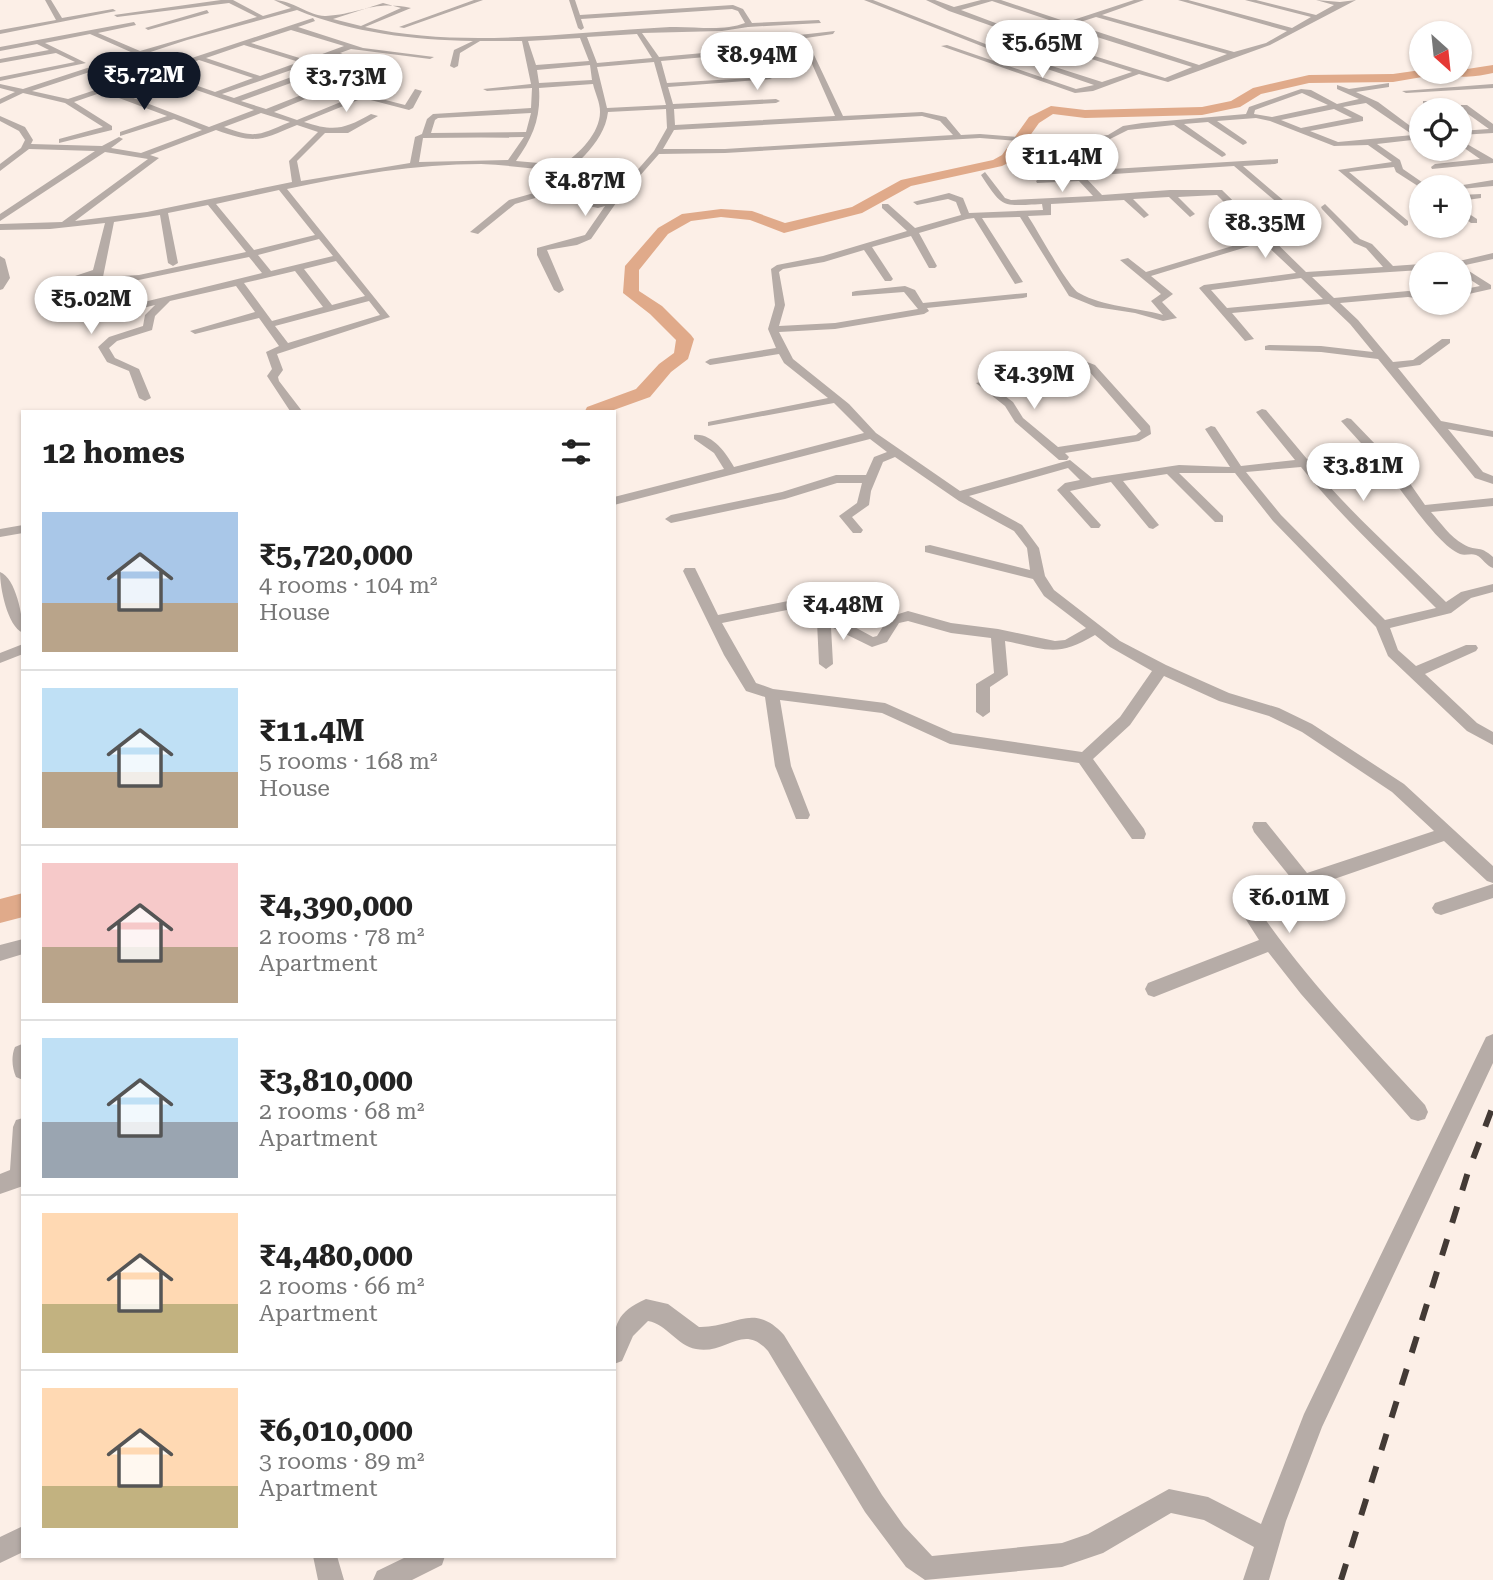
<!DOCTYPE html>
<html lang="en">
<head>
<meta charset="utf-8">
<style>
  body { margin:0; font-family:"Roboto Serif",serif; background:#f2f2f2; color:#222; height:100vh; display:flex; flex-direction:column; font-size:26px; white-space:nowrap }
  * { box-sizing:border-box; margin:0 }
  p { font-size:23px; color:#767676 }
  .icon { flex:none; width:38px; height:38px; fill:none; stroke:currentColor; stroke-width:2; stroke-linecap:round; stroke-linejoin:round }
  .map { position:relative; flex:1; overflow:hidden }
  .panel { position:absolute; left:21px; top:410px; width:595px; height:1148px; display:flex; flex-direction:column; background:#fff; border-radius:0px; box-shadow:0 2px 5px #0004 }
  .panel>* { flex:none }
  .needle { width:46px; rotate:153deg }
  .tools { position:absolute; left:1409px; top:21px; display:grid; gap:14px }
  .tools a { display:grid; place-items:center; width:63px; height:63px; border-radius:50%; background:#fff; box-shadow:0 2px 5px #0004; font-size:35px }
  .price { position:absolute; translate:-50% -60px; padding:0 16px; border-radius:24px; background:#fff; color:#222; font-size:23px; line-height:46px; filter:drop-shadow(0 2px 4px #0008) }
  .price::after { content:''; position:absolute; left:50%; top:42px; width:21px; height:16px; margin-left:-10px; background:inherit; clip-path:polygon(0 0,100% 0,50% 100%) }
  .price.selected { background:#111827; color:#fff }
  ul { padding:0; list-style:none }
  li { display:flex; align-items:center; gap:21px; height:175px; padding:0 21px }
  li+li { border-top:2px solid #e0e0e0 }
  li span { display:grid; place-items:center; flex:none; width:196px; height:140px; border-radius:0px; color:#555 }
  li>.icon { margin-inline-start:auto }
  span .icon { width:84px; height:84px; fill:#fffc; stroke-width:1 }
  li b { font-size:30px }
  h2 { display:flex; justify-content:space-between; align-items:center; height:84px; padding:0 21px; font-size:30px }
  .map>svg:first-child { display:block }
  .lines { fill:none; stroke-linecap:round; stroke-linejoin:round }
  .river { fill:#e0aa8a; fill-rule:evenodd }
  .minor { fill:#b6aca7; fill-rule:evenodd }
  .rail { stroke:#433a35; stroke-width:6; stroke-dasharray:17 17; stroke-linecap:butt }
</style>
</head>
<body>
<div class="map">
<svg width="1493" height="1580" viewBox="0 0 1493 1580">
  <rect width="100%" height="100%" fill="#fcefe7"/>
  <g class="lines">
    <path class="river" d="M1493 65V73C1479 76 1459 80 1448 72Z
      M1421 70V72H1434L1428 76 1393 82 1309 83 1261 94 1240 107 1202 115 1085 118 1053 114 1039 123 1012 161 1002 166 911 186 862 213 784 233 750 220 721 217 691 221 668 234 639 270V291L662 306 691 335 694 339 688 359 671 372 650 397 611 411H585L587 407 636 389 659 364 674 353 676 340 650 314 623 293 625 266 658 228 682 214 721 209 752 211 785 223 852 207 901 180 993 160 1002 155 1029 117 1051 106 1085 110 1202 107 1231 101 1253 88 1309 75 1393 74Z
      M23 893V917L0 923V899Z"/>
    <path class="minor" d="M45 0H51L62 18 113 9 116 11 0 34V30L56 20Z
      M221 0H233L263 16 291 8 274 0C292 0 311 17 326 16 361 14 372 0 411 8L365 27C465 49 570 32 670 27 695 26 722 32 745 23L738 11 732 9 581 19 584 28 581 30 578 28 569 0H575L580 15 733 5 743 9 752 23 819 20 821 23 748 27 722 31 642 33 659 57 803 44 799 35 835 31 833 34 806 38 843 116 922 112 946 117 961 135 980 134 1057 140 1108 135 1123 126 1142 123 1246 114 1249 107 1301 89 1311 90 1337 104 1359 99 1337 89V85L1349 89 1389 83V87L1356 92 1378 102 1421 134V139L1377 144 1400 160 1403 169 1429 187 1421 188 1396 172 1394 167 1349 172 1408 221V225L1405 226 1338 170 1392 162 1368 145 1334 146 1270 121 1256 118 1217 121 1246 141 1247 143 1243 145 1208 122 1184 124 1225 153 1226 155 1222 157 1174 125 1128 130 1110 139 1053 144 1079 171 1278 159V163L1275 164 1243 166 1290 206V210L1287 211 1234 166 1084 176 1102 195 1170 190H1222L1306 272 1383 267 1366 248 1354 243 1322 209 1321 207 1325 204 1360 239 1372 244 1393 266 1421 264H1422L1421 270 1312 277 1334 298 1408 291 1421 293V299L1408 297 1340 303 1358 320 1393 362 1413 360 1442 339H1450V343L1420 365 1398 368 1441 421 1493 431V437L1448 429 1483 472 1493 476V484L1475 478 1378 359 1321 352 1265 350V346L1269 345 1321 346 1373 352 1350 324 1329 304 1232 313 1254 339 1245 341 1199 288 1204 285 1296 273 1263 242 1151 276 1173 294 1162 302 1177 318 1163 321 1135 313 1096 307 1069 296 1020 217 982 218 1023 282 1015 284 974 218 967 219 919 233 937 266 935 268H929L911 236 872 247 893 279 891 281H885L864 250 824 262 783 269 779 272 785 305 779 326 835 323 918 309 904 292 852 296V292L856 291 905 286 915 290 923 303 1027 293V297L1023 298 927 308 929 311 924 314 835 329 779 332 793 359 849 404 876 433 960 491 1070 460 1092 478 1179 465 1230 467 1205 429 1211 426 1215 427 1241 466 1295 460 1256 412 1262 409 1266 410 1307 459 1370 453 1341 421 1347 418 1351 419 1402 472 1425 505 1493 498V506L1431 512C1441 523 1450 537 1463 544 1475 552 1479 544 1493 557V568C1486 566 1483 558 1476 555 1471 553 1465 556 1460 554 1435 544 1398 482 1376 460L1312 466C1352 515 1401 557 1446 602L1461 592 1493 584V592L1471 598 1451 613 1390 628 1398 650 1416 666 1466 645H1476L1478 648 1476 651 1425 674 1477 723 1493 732V745L1467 731 1388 656 1376 627 1273 521 1235 473H1179L1223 516V522H1215L1167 474 1123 481 1159 525 1153 529 1149 528 1111 482 1070 491 1101 525 1099 528H1091L1057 490 1065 483 1080 480 1068 468 969 496 1022 525 1039 548 1045 576 1054 590 1120 641 1166 665 1229 693 1279 708 1312 724 1404 784 1493 866V883L1487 881 1444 841 1256 906C1305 978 1366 1041 1425 1105L1428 1112 1425 1119 1418 1121 1411 1119 1301 994 1268 952 1154 997 1148 995 1145 989 1148 983 1259 940 1236 904C1246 888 1274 884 1291 878L1254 832 1252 827 1254 822H1266L1307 873 1434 831 1392 792 1302 732 1269 716 1219 701 1164 676 1130 725 1093 759 1144 829 1146 834 1144 839H1132L1079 763 950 744 882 713 780 700 791 766 810 815 808 819H796L775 766 765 697 746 691 724 655 683 571 685 568H695L718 615 788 601 849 624 873 637 877 636 889 617 908 611 951 623 998 629 1055 641 1065 640 1086 628 1044 596 1033 579 925 552V546L930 545 1030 570 1027 548 1014 531 959 501 895 457 883 462 871 491 869 505 852 517 863 530 861 533H853L839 516 857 503 862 483H837L785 499 671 523 665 519 671 515 782 492 836 475H866L874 457 887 452 870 439 614 505V497L724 469 714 453 694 439V435C712 433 726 453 734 467L864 433 834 403 708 426V422L828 398 784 363 779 354 710 365 705 362 710 359 776 348 768 329 775 305 771 269 777 265 823 256 907 231 882 208V204H888L915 228 961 215 956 202 948 199 917 205 913 202 949 193 963 198 969 213 1043 210 1042 204C1002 206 1003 209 981 175L985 172 1005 198 1011 200 1093 196 1079 181 1037 183 1036 181 1040 178 1074 176 1043 143 980 138 725 153 659 154 616 203 591 239 577 245 547 250 564 290 559 293 554 290 537 255V248L585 235 605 206 598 208 542 196 515 204 478 234 470 232 509 200 541 191 557 170C532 169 507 165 481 164 416 164 351 175 287 189L390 317 277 354 283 370 278 377 279 381 302 411H290L267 376 272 369 266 352 279 346 259 318 195 334 190 331 255 312 236 286 170 301 155 316 152 330 117 341 109 348 115 358 139 369 151 398 145 401 139 398 129 371 107 362 98 347 109 337 143 326 145 315 155 305 143 308 130 303 120 283 98 282 93 277 60 287 51 300 42 298 54 283 93 270 105 223 50 229 0 230V224L62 222 148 159 105 152 0 221V214L95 151 29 149 0 171V164L21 148 25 140 19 131 0 121V116L25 127 33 140 31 144 102 146 119 137 123 139 111 148 141 153 202 130 174 119 120 136V132L167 116 103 92 74 102 112 126V130L59 143V139L103 127 65 103 23 93 0 104V99L15 92 0 88V84L23 89 133 53 90 34 45 43 86 63 0 81V77L75 62 56 53 0 63V59L49 50 37 44 0 51V47L134 22 136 25 98 33 140 51 257 17 229 3 117 17 114 15ZM383 3 401 8 361 26 333 19ZM297 10C353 33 413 40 473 41L454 50 450 66 454 68 458 66 460 53 480 41H522L531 84 483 89 487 91 532 88 531 108 433 114 427 119 422 134 415 137 410 163 301 181 297 161 325 133H348L378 116 371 114C344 129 335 132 304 122L363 98 409 110 413 108 422 91 415 89 405 105 370 96 375 94V90L352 83 378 71V67L340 53 351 49 430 59 434 57 363 48 298 27 315 21 313 18 68 99 32 91 187 40ZM291 30 344 46 306 60 251 43ZM637 34 652 58 597 63 587 37ZM580 38 589 61 536 65 528 41ZM244 45 299 62 260 76 206 58ZM805 48 835 116 675 125 674 109 776 103 780 101 776 99 673 104 668 87 772 79 768 77 667 83 661 61ZM334 55 369 69 345 80 302 66ZM199 60 253 78 215 92 161 73ZM654 62 666 105 607 108 597 67ZM590 65 592 80 539 83 537 70ZM294 69 305 72 234 98 222 94ZM153 75 254 110 209 127 110 89ZM313 75 334 82 266 109 241 101ZM341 84 365 92 297 120 274 112ZM593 84C595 93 600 102 600 112 600 133 579 154 562 165L516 161C533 137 541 118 539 88ZM1302 93 1328 105 1272 117 1254 114 1255 110ZM1366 103 1413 135 1338 142 1310 131 1363 121V117L1343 107ZM666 109 667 128 654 151 613 198 598 202 550 194 549 190C570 167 604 146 608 112ZM1334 109 1352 118 1301 128 1281 120ZM261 113 290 122C258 135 257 139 224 127ZM531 113 526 132 431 133 435 120 438 118ZM922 116 940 121 953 135 725 149H663L674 130ZM297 125 318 132 289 161 292 182 147 212 75 221 159 158 150 155 216 130C256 144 259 141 297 125ZM524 137 508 160 419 162 423 138ZM279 190 315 235 254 250 216 204ZM1217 195 1259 238 1146 272 1128 258 1120 260 1161 294 1151 301 1163 315C1136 307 1104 307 1079 293 1068 287 1038 231 1028 216L1051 215V204L1124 200 1144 218 1149 215 1133 199 1169 197 1190 217 1195 214 1178 197ZM208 205 246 252 139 275 103 277 114 222 160 215 168 263 173 266 178 263 168 213ZM319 239 333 256 271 271 258 255ZM249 257 262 273 144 302 138 299 129 282ZM336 261 365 296 332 305 304 269ZM295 271 323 307 272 321 244 283ZM1301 278 1323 299 1227 308 1211 290ZM369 301 380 315 288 343 275 326ZM1301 467C1341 517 1390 561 1436 608L1385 620 1281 515 1246 472ZM787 610 817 622 819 664 826 669 833 664 831 627 872 647 887 642 899 623 908 621 951 633 991 638 994 673 976 684V712L983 717 990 712V687L1008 675 1005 641C1047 649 1056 658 1095 635L1110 647 1152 671 1120 717 1082 752 953 733 885 703 773 689 756 683 722 623Z
      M474 0H483L404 28 399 27Z
      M864 0H873L993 47 1102 82 1132 72 1026 38 949 11 926 0H935L954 7 981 0H1001L1067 22 1134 0H1144L1102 15 1234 52 1266 43 1287 31 1178 0H1188L1292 28 1311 17 1245 0H1256L1316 15 1334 5 1316 0 1340 2 1356 0 1270 45 1168 82 1139 74 1093 91 1075 93 941 46 947 45 1076 89 1094 85 989 49ZM992 1 1061 24 1062 26 1192 67 1165 78 1030 36 961 10ZM1096 17 1227 54 1199 65 1074 24Z
      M207 10 209 13 148 30 145 28Z
      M1493 84V88L1406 93 1402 91Z
      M1423 101H1429L1439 110H1430L1423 105Z
      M1461 105H1467L1493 124V133L1460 135V131L1489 129 1461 109Z
      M1460 140 1493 159V163L1432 169 1431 167 1435 164 1480 159 1460 145Z
      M1493 180V186L1461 189 1457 186Z
      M1481 194V198L1460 201V195Z
      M1460 208 1477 219V223H1471L1460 215Z
      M1493 253V259L1461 266 1491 285V289L1460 296V290L1480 286 1460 273V264H1453L1455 262Z
      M0 256 5 259 10 278 3 289 0 290Z
      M1082 360 1095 365 1150 426 1151 434 1139 441 1065 453 1069 457 1067 460H1059L1015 422 1005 406 976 383 985 381 1013 402 1023 418 1058 447 1136 435 1141 431 1087 369C1073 363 1056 375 1044 367L1049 364Z
      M23 525V533L0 537V529Z
      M0 572C16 578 23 617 23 633 7 626 0 587 0 572Z
      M23 644V654L0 663V653Z
      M1493 884V898L1441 915 1435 913 1432 908 1435 903Z
      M23 939V954L0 961V945Z
      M1493 1034V1063L1322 1427 1286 1521 1269 1580H1243L1254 1547 1204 1520 1171 1513 1103 1553 1062 1567 925 1580 906 1567 865 1512 768 1351C743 1322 726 1355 696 1349 677 1346 667 1324 648 1321L633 1336 622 1361 614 1364C614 1331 611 1314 646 1299L668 1304 699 1327C735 1328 753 1301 784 1335L882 1495 904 1526 932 1556 1062 1543 1088 1534 1169 1489 1208 1497 1261 1524 1304 1414 1486 1037Z
      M22 1044 23 1045V1080L16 1077C12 1068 11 1056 15 1047Z
      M23 1118V1186L0 1194V1174L10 1170 13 1127 16 1120Z
      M23 1526V1552L0 1563V1537Z
      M313 1556H337L344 1580H318Z
      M408 1556H445L442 1565 412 1580H373L377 1571Z"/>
    <path class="rail" d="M1341 1580 1468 1172 1493 1106"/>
  </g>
</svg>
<div class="tools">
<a><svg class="needle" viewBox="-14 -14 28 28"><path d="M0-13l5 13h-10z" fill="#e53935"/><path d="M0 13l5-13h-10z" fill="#767676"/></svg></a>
<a><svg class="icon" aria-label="locate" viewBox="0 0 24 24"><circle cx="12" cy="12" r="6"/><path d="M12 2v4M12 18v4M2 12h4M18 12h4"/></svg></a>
<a>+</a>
<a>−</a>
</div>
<b class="price" style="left:1042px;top:80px">₹5.65M</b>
<b class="price" style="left:757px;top:92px">₹8.94M</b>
<b class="price selected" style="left:144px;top:112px">₹5.72M</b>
<b class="price" style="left:346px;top:114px">₹3.73M</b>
<b class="price" style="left:1062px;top:194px">₹11.4M</b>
<b class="price" style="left:585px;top:218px">₹4.87M</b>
<b class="price" style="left:1265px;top:260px">₹8.35M</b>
<b class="price" style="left:91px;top:336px">₹5.02M</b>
<b class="price" style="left:1034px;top:411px">₹4.39M</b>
<b class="price" style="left:1363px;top:503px">₹3.81M</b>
<b class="price" style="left:843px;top:642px">₹4.48M</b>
<b class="price" style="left:1289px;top:935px">₹6.01M</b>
<section class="panel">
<h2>12 homes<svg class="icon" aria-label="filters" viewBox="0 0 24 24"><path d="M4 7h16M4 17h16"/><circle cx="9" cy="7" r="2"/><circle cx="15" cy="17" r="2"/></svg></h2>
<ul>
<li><span style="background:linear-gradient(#a9c7e8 65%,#b9a48a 0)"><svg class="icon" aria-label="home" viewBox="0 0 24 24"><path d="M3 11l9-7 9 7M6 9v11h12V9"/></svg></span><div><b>₹5,720,000</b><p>4 rooms · 104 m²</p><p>House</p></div></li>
<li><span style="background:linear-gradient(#bfe0f5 60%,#b9a48a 0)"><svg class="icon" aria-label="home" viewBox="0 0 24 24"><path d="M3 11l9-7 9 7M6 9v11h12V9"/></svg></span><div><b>₹11.4M</b><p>5 rooms · 168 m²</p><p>House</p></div></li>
<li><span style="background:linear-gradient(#f6c9c9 60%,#b9a48a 0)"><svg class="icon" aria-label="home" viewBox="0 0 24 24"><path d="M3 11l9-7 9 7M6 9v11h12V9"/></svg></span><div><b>₹4,390,000</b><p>2 rooms · 78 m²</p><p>Apartment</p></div></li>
<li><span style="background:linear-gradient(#bfe0f5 60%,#9aa5b1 0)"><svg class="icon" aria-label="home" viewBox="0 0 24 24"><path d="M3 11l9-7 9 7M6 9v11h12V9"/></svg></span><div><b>₹3,810,000</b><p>2 rooms · 68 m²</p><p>Apartment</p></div></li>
<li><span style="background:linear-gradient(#ffd9b3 65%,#c2b280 0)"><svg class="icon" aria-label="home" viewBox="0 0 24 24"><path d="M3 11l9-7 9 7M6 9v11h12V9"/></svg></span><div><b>₹4,480,000</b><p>2 rooms · 66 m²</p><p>Apartment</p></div></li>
<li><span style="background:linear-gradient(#ffd9b3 70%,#c2b280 0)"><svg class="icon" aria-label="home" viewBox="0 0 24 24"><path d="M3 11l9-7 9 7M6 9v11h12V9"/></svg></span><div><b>₹6,010,000</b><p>3 rooms · 89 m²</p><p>Apartment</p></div></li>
</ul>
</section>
</div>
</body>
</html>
